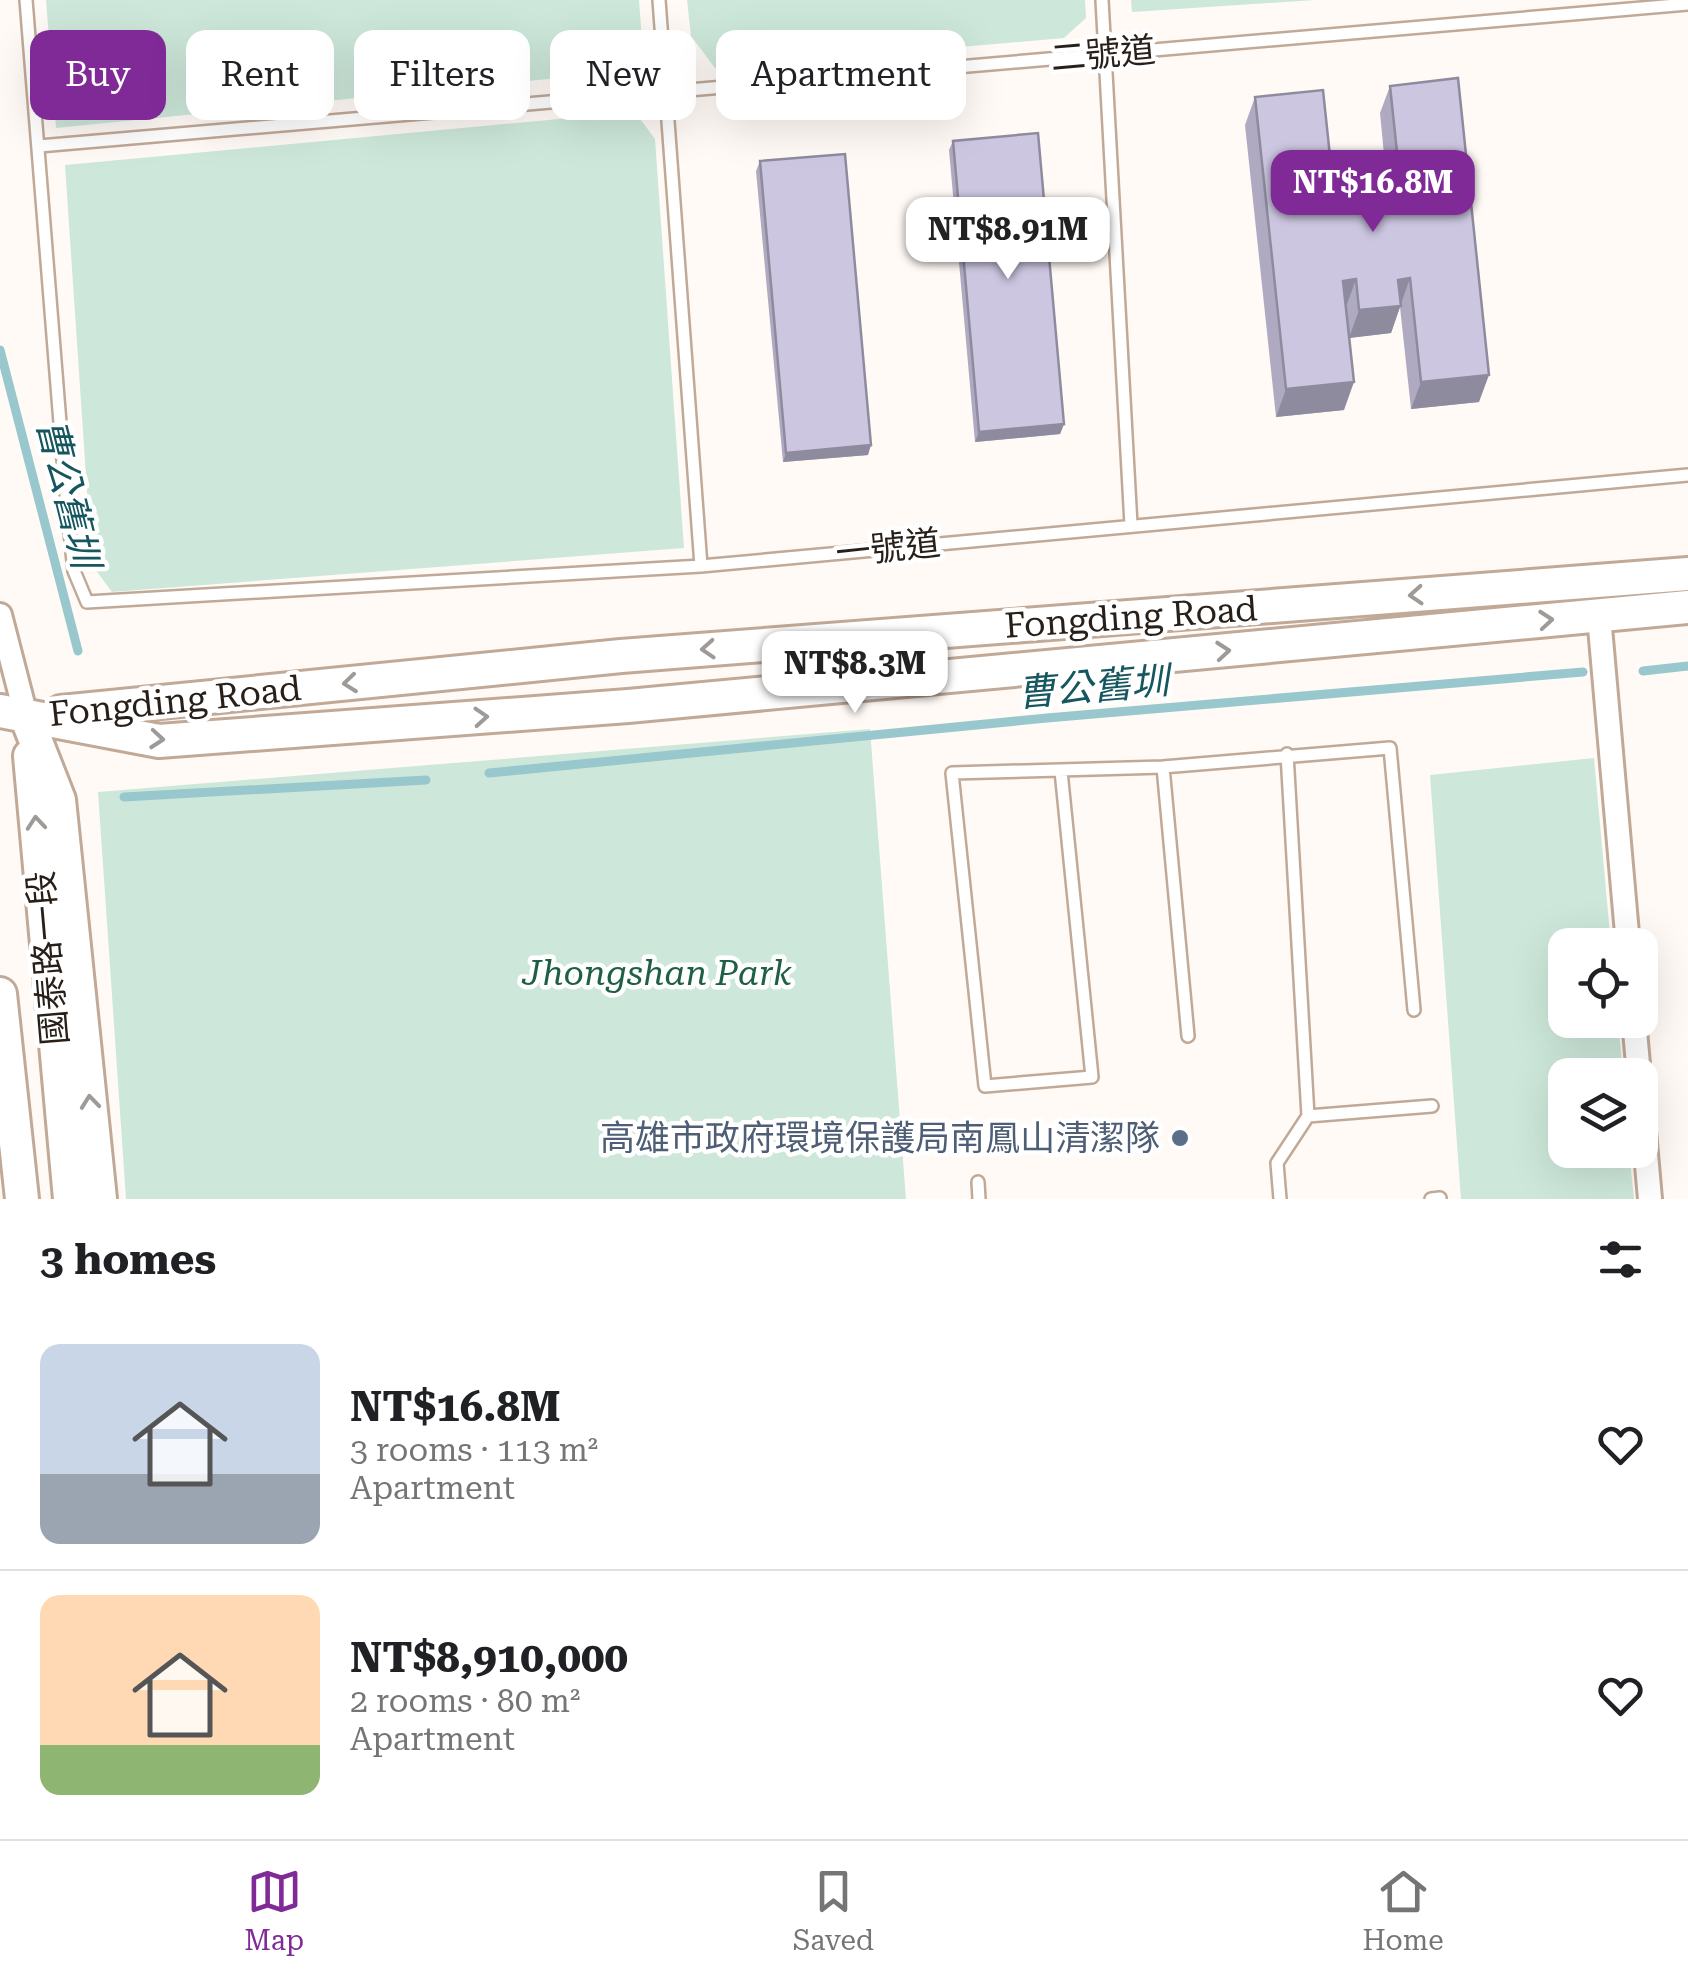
<!DOCTYPE html>
<html lang="en">
<head>
<meta charset="utf-8">
<style>
  body { margin:0; font-family:"Roboto Serif","Noto Sans TC",serif; background:#f6f6f6; color:#202124; height:100vh; display:flex; flex-direction:column; font-size:38px; white-space:nowrap }
  * { box-sizing:border-box; margin:0 }
  p { font-size:32px; color:#757577 }
  .icon { flex:none; width:55px; height:55px; fill:none; stroke:currentColor; stroke-width:2; stroke-linecap:round; stroke-linejoin:round }
  .map { position:relative; height:1199px; overflow:hidden }
  .details { display:flex; flex-direction:column; background:#fff; flex:1 }
  .details>* { flex:none }
  .top-card { position:absolute; left:30px; top:30px; width:1000px; height:90px; display:flex; gap:20px }
  .controls { position:absolute; left:1548px; top:928px; display:grid; gap:20px }
  .controls a { display:grid; place-items:center; width:110px; height:110px; border-radius:20px; background:#fff; box-shadow:0 10px 40px #0002; font-size:50px }
  .price { position:absolute; translate:-50% -85px; padding:0 22px; border-radius:20px; background:#fff; color:#222; font-size:32px; line-height:65px; filter:drop-shadow(0 2px 5px #0008) }
  .price::after { content:''; position:absolute; left:50%; top:60px; width:30px; height:22px; margin-left:-15px; background:inherit; clip-path:polygon(0 0,100% 0,50% 100%) }
  .price.active { background:#802a98; color:#fff }
  ul { padding:0; list-style:none }
  li { display:flex; align-items:center; gap:30px; height:250px; padding:0 40px }
  li+li { border-top:2px solid #e0e0e0 }
  li span { display:grid; place-items:center; flex:none; width:280px; height:200px; border-radius:20px; color:#555 }
  li>.icon { margin-inline-start:auto }
  span .icon { width:120px; height:120px; fill:#fffc; stroke-width:1 }
  li b { font-size:42px }
  h2 { display:flex; justify-content:space-between; align-items:center; height:120px; padding:0 40px; font-size:42px }
  .tag { padding:0 35px; border-radius:20px; background:#fff; box-shadow:0 10px 40px #0002; font-size:35px; line-height:90px }
  .tag.active { background:#802a98; color:#fff }
  .tab-bar { display:flex; justify-content:space-around; align-items:center; height:140px; border-top:2px solid #e0e0e0; background:#fff; font-size:28px; color:#757577 }
  .tab-bar a { display:grid; justify-items:center; gap:5px }
  .tab-bar .active { color:#802a98 }
  .map>svg:first-child { display:block }
  .green { fill:#cde8da }
  .lines { fill:none; stroke-linecap:round; stroke-linejoin:round }
  .stream { stroke:#99c7ce; stroke-width:9 }
  .lane-casing { stroke:#c1a997; stroke-width:16 }
  .street-casing { stroke:#c1a997; stroke-width:28 }
  .secondary-casing { stroke:#c1a997; stroke-width:38 }
  .lane { stroke:#fff; stroke-width:11 }
  .street { stroke:#fff; stroke-width:22 }
  .secondary { stroke:#fff; stroke-width:32 }
  .wall { fill:#afaac2 }
  .shaded-wall { fill:#8f8b9e }
  .building { fill:#ccc6e1; stroke:#8f8b9e; stroke-width:2.5 }
  .oneway { stroke:#9e9a97 }
  .service-dot { fill:#5c6f8a; stroke:#fff; stroke-width:4 }
  .labels { text-anchor:middle; stroke-width:9; stroke-linejoin:round; paint-order:stroke }
  .street-label { font-size:35px; fill:#271f18; stroke:#fff }
  .park-label { font-size:35px; font-style:italic; fill:#1f6045; stroke:#fff }
  .service-label { font-size:35px; fill:#4e5e75; stroke:#fff; text-anchor:end }
  .water-label { font-size:38px; font-style:italic; fill:#16565e; stroke:#fff }
</style>
</head>
<body>
<div class="map">
<svg width="1688" height="1199" viewBox="0 0 1688 1199">
  <rect width="100%" height="100%" fill="#fffaf6"/>
  <path class="green" d="M46 0H639L643 54 629 71 56 128Z
    M687 0H1085L1086 18 1064 38 715 68 691 36Z
    M1131 0H1315L1132 12Z
    M635 112 655 139 684 548 112 592 92 565 65 165Z
    M870 729 906 1199H126L98 792Z
    M1594 758 1611 945H1565V1020H1618L1623 1075H1565V1150H1629L1634 1199H1461L1430 775Z"/>
  <g class="lines">
    <path class="stream" d="M0 350 78 651
      M1643 671 1688 666
      M489 773 1047 718 1583 672
      M124 797 426 780"/>
    <defs>
      <path id="lane" d="M26 0 65 485 74 571 87 602 701 566 1688 475
        M659 0 701 566
        M1102 0 1131 525
        M39 146 1688 4
        M1287 754 1308 1116
        M1163 767 1188 1036
        M1061 771 1092 1077 985 1086 952 773 1163 767 1390 748 1414 1010
        M978 1182 979 1199
        M1280 1199 1277 1163 1308 1116 1432 1106
        M1431 1199 1440 1198"/>
      <path id="street" d="M0 615 26 716
        M1599 616 1628 945
        M1634 1020 1639 1075
        M1640 1086 1650 1199"/>
      <path id="secondary" d="M0 711 159 741 628 706 1688 607
        M61 712 621 656 1688 574
        M26 716 59 800 100 1199
        M30 756 70 1199
        M0 994 22 1199"/>
    </defs>
    <use href="#lane" class="lane-casing"/>
    <use href="#street" class="street-casing"/>
    <use href="#secondary" class="secondary-casing"/>
    <use href="#lane" class="lane"/>
    <use href="#street" class="street"/>
    <use href="#secondary" class="secondary"/>
  </g>
  <path class="wall" d="M1390 86 1479 402 1411 409 1400 307 1391 333 1349 338 1344 410 1276 417 1245 125 1255 97 1334 194 1339 193 1348 168 1385 165 1380 113Z
    M953 141 1064 424 1060 434 975 442 949 150Z
    M760 161 868 455 783 462 756 171Z"/>
  <path class="shaded-wall" d="M1410 278 1391 333 1349 338 1359 310 1398 280Z
    M1356 279 1346 307 1343 281Z
    M1489 375 1479 402 1411 409 1421 382Z
    M1354 382 1344 410 1276 417 1286 389Z
    M1064 424 1060 434 975 442 979 432Z
    M871 445 868 455 783 462 786 453Z"/>
  <path class="building" d="M1458 78 1489 375 1421 382 1410 278 1398 280 1401 306 1359 310 1356 279 1343 281 1354 382 1286 389 1255 97 1323 90 1334 194 1350 192 1348 168 1386 165 1388 192 1401 190 1390 86Z
    M1038 133 1064 424 979 432 953 141Z
    M845 154 871 445 786 453 760 161Z"/>
  <defs><path id="oneway-chevron" d="M-2-3.5L2.5 0L-2 3.5" fill="none" stroke-width="1.6" stroke-linecap="round" stroke-linejoin="round" transform="scale(2.5)"/></defs>
  <g class="oneway">
    <use href="#oneway-chevron" transform="translate(1416 595) rotate(176)"/>
    <use href="#oneway-chevron" transform="translate(1546 620) rotate(-5)"/>
    <use href="#oneway-chevron" transform="translate(708 649) rotate(176)"/>
    <use href="#oneway-chevron" transform="translate(1223 651) rotate(-5)"/>
    <use href="#oneway-chevron" transform="translate(350 683) rotate(174)"/>
    <use href="#oneway-chevron" transform="translate(481 717) rotate(-4)"/>
    <use href="#oneway-chevron" transform="translate(157 739) rotate(5)"/>
    <use href="#oneway-chevron" transform="translate(36 823) rotate(-95)"/>
    <use href="#oneway-chevron" transform="translate(90 1102) rotate(-96)"/>
  </g>
  <circle class="service-dot" cx="1180" cy="1138" r="10"/>
  <g class="labels">
    <g class="street-label">
      <text transform="translate(1103 54) rotate(-5)" y="12">二號道</text>
      <text transform="translate(888 548) rotate(-6)" y="12">一號道</text>
      <text transform="translate(1131 617) rotate(-4)" y="12">Fongding Road</text>
      <text transform="translate(175 701) rotate(-6)" y="12">Fongding Road</text>
      <text transform="translate(48 958) rotate(-95)" y="12">國泰路一段</text>
    </g>
    <g class="park-label">
      <text x="657" y="985">Jhongshan Park</text>
    </g>
    <g class="service-label">
      <text x="1160" y="1150">高雄市政府環境保護局南鳳山清潔隊</text>
    </g>
    <g class="water-label">
      <text transform="translate(68 493) rotate(76)" y="13">曹公舊圳</text>
      <text transform="translate(1093 687) rotate(-5)" y="13">曹公舊圳</text>
    </g>
  </g>
</svg>
<div class="controls">
<a><svg class="icon" aria-label="locate" viewBox="0 0 24 24"><circle cx="12" cy="12" r="6"/><path d="M12 2v4M12 18v4M2 12h4M18 12h4"/></svg></a>
<a><svg class="icon" aria-label="layers" viewBox="0 0 24 24"><path d="M12 4l9 5-9 5-9-5zM3 14l9 5 9-5"/></svg></a>
</div>
<b class="price active" style="left:1373px;top:235px">NT$16.8M</b>
<b class="price" style="left:1008px;top:282px">NT$8.91M</b>
<b class="price" style="left:855px;top:716px">NT$8.3M</b>
<div class="top-card">
<a class="tag active">Buy</a>
<a class="tag">Rent</a>
<a class="tag">Filters</a>
<a class="tag">New</a>
<a class="tag">Apartment</a>
</div>
</div>
<section class="details">
<h2>3 homes<svg class="icon" aria-label="filters" viewBox="0 0 24 24"><path d="M4 7h16M4 17h16"/><circle cx="9" cy="7" r="2"/><circle cx="15" cy="17" r="2"/></svg></h2>
<ul>
<li><span style="background:linear-gradient(#c9d6e8 65%,#9aa5b1 0)"><svg class="icon" aria-label="home" viewBox="0 0 24 24"><path d="M3 11l9-7 9 7M6 9v11h12V9"/></svg></span><div><b>NT$16.8M</b><p>3 rooms · 113 m²</p><p>Apartment</p></div><svg class="icon" aria-label="heart" viewBox="0 0 24 24"><path d="M12 20l-8-8c-3-5 5-10 8-4 3-6 11-1 8 4z"/></svg></li>
<li><span style="background:linear-gradient(#ffd9b3 75%,#8fb573 0)"><svg class="icon" aria-label="home" viewBox="0 0 24 24"><path d="M3 11l9-7 9 7M6 9v11h12V9"/></svg></span><div><b>NT$8,910,000</b><p>2 rooms · 80 m²</p><p>Apartment</p></div><svg class="icon" aria-label="heart" viewBox="0 0 24 24"><path d="M12 20l-8-8c-3-5 5-10 8-4 3-6 11-1 8 4z"/></svg></li>
</ul>
</section>
<nav class="tab-bar">
<a class="active"><svg class="icon" aria-label="map" viewBox="0 0 24 24"><path d="M3 6l6-2 6 2 6-2v14l-6 2-6-2-6 2zM9 4v14M15 6v14"/></svg>Map</a>
<a><svg class="icon" aria-label="saved" viewBox="0 0 24 24"><path d="M7 4h10v16l-5-4-5 4z"/></svg>Saved</a>
<a><svg class="icon" aria-label="home" viewBox="0 0 24 24"><path d="M3 11l9-7 9 7M6 9v11h12V9"/></svg>Home</a>
</nav>
</body>
</html>
